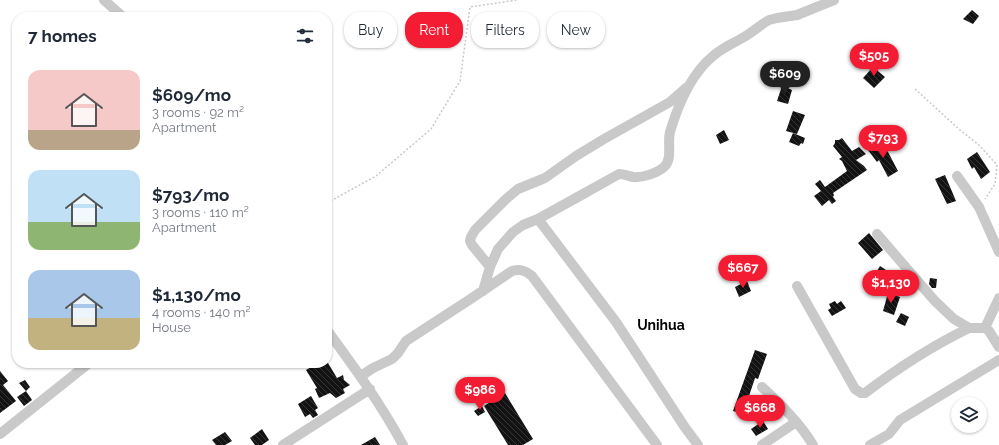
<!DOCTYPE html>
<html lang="en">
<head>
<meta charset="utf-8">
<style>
  body { margin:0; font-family:Raleway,sans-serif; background:#f2f2f3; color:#1f2937; height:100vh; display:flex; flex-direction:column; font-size:15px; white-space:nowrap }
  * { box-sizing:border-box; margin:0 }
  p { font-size:13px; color:#747a83 }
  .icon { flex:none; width:22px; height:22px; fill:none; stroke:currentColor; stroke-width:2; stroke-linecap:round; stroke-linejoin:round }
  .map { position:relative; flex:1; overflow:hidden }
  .details { position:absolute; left:12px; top:12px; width:320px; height:356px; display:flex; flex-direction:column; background:#fff; border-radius:16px; box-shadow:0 1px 3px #0004 }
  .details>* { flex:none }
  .hud { position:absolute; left:344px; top:12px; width:380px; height:36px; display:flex; gap:8px }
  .tools { position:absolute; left:951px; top:397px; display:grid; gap:8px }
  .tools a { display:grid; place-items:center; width:36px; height:36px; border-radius:50%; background:#fff; box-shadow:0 1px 3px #0004; font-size:20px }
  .price { position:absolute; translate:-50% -34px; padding:0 9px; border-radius:14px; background:#f41c33; color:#fff; font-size:13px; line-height:26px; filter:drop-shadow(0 1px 2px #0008) }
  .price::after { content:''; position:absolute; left:50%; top:24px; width:12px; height:9px; margin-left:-6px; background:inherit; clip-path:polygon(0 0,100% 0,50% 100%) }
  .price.current { background:#222; color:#fff }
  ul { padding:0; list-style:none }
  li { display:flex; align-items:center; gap:12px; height:100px; padding:0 16px }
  li span { display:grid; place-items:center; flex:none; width:112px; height:80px; border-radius:12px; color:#555 }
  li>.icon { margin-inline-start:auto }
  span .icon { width:48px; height:48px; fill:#fffc; stroke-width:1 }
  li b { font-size:17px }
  h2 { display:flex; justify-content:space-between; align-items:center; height:48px; padding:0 16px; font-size:17px }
  .pill { padding:0 14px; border-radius:16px; background:#fff; box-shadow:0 1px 3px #0004; font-size:14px; line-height:36px }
  .pill.current { background:#f41c33; color:#fff }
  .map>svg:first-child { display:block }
  .building { fill:url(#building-back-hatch) }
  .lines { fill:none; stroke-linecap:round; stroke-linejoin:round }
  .path { stroke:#c9c9c9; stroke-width:1.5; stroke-dasharray:2 2; stroke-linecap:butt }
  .minor { stroke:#c9c9c9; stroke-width:10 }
  .labels { text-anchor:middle; stroke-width:4; stroke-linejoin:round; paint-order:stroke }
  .neighbourhood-label { font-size:14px; font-weight:bold; fill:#000; stroke:#fff }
</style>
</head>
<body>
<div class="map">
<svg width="999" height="445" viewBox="0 0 999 445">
  <defs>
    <pattern id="building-back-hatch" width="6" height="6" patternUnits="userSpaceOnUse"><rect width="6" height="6" fill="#131313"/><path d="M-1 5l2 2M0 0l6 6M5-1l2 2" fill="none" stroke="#363636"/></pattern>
  </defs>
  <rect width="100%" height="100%" fill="#fff"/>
  <path class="building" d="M972 10 979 16 973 24 963 19Z
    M873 67 885 77 874 88 863 78Z
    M782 86 792 90 788 104 777 101Z
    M793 111 805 115 797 134 786 131Z
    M724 130 729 140 720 144 716 135Z
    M793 133 805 138 803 144 801 143 799 146 789 142Z
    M842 138 852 151 859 147 866 154 856 160 864 166 867 170 833 193 834 195 833 197 836 201 832 204 829 200 822 206 814 196 821 191 815 184 820 180 825 187 847 171 842 161 839 159 842 157 833 146 835 143V140H839Z
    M879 141 888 152 898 171 888 177 879 160 877 162 868 150Z
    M977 152 990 172 981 179 974 167 972 169 967 159Z
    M945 175 956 201 947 204 935 179Z
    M869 233 883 250 872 259 858 243Z
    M880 266 889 272 880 285 874 281 876 277 874 276Z
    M930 278 937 279 936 288H932L929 284Z
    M747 281 751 291 739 297 735 287Z
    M888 293 900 297 894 315 883 311Z
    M835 301 837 304 841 301 846 308 832 316 828 310 831 308 829 304Z
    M901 313 909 317 905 326 896 322Z
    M755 350 767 354 758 379 755 378 743 414 733 411Z
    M318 363H328L337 378 343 375 344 380 350 385 343 389 345 393 336 398 330 393 319 398 315 389 317 388 306 370Z
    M0 371 8 381 3 385 16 401 0 413Z
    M25 380 30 387 26 391 19 383Z
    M26 391 32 400 24 406 17 397Z
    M505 393 533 439 523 445H508L484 406Z
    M311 396 318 408 315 410 318 415 313 418 310 414 305 417 298 404Z
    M482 406 485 412 478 416 474 411Z
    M763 421 768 429 756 436 751 429Z
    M262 429 269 440 262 445H255L250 438Z
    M225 432 232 441 225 445H216L212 440Z
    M375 437 380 445H361Z"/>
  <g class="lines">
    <path class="path" d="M915 89 960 130 979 145 997 165 995 184 985 199
      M327 203 376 176 431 129 460 81 470 7 517 0"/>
    <path class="minor" d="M104 0 123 17
      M957 176 979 207 999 252
      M538 219 616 322 684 426 698 445
      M877 234 934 300 954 319 969 328H985L989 331 999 347
      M490 267 472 245 470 241 471 237 475 230 506 199 518 189 545 178 576 156 604 139 670 102 686 88
      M797 286 855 389 861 393H865C898 368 932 346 969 328
      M483 291 490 267 498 249 513 232 523 225 538 219 585 193 619 174C624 174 628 176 633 177 643 178 657 173 664 167 673 159 667 143 670 132 678 105 691 74 713 56 722 48 734 43 744 37 753 32 760 25 769 20L777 18 797 15 834 0
      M985 328 999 298
      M327 330C354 367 381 404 403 445
      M361 376 373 368 392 359 398 353 406 341 469 300 512 271C520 269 525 270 532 276L657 445
      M762 387C780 404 800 423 813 445
      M0 434 89 363
      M283 445 370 389
      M762 445 796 422
      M870 445 889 434 900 420 999 360"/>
  </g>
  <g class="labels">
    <g class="neighbourhood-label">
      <text x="661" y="330">Unihua</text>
    </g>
  </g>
</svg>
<div class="tools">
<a><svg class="icon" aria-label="layers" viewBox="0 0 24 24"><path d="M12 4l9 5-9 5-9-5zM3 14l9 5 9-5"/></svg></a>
</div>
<b class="price" style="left:874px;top:77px">$505</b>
<b class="price current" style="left:785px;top:95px">$609</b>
<b class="price" style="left:883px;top:159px">$793</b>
<b class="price" style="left:743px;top:289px">$667</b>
<b class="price" style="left:891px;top:304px">$1,130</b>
<b class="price" style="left:480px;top:411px">$986</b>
<b class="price" style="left:760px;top:429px">$668</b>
<div class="hud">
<a class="pill">Buy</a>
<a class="pill current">Rent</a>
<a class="pill">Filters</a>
<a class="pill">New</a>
</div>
<section class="details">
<h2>7 homes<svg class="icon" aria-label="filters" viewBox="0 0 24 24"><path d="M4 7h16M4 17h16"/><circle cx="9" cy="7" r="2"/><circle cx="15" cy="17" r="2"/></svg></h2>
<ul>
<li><span style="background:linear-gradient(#f6c9c9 75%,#b9a48a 0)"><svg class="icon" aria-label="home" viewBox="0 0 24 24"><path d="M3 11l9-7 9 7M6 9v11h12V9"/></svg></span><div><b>$609/mo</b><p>3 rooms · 92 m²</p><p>Apartment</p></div></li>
<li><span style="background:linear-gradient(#bfe0f5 65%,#8fb573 0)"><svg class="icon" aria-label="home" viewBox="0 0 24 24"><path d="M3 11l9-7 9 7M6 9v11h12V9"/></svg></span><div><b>$793/mo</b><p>3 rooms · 110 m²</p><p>Apartment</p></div></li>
<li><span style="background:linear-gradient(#a9c7e8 60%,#c2b280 0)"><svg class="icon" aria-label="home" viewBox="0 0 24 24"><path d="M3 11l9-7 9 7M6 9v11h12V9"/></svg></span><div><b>$1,130/mo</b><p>4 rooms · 140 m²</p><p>House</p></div></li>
</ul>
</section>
</div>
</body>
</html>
